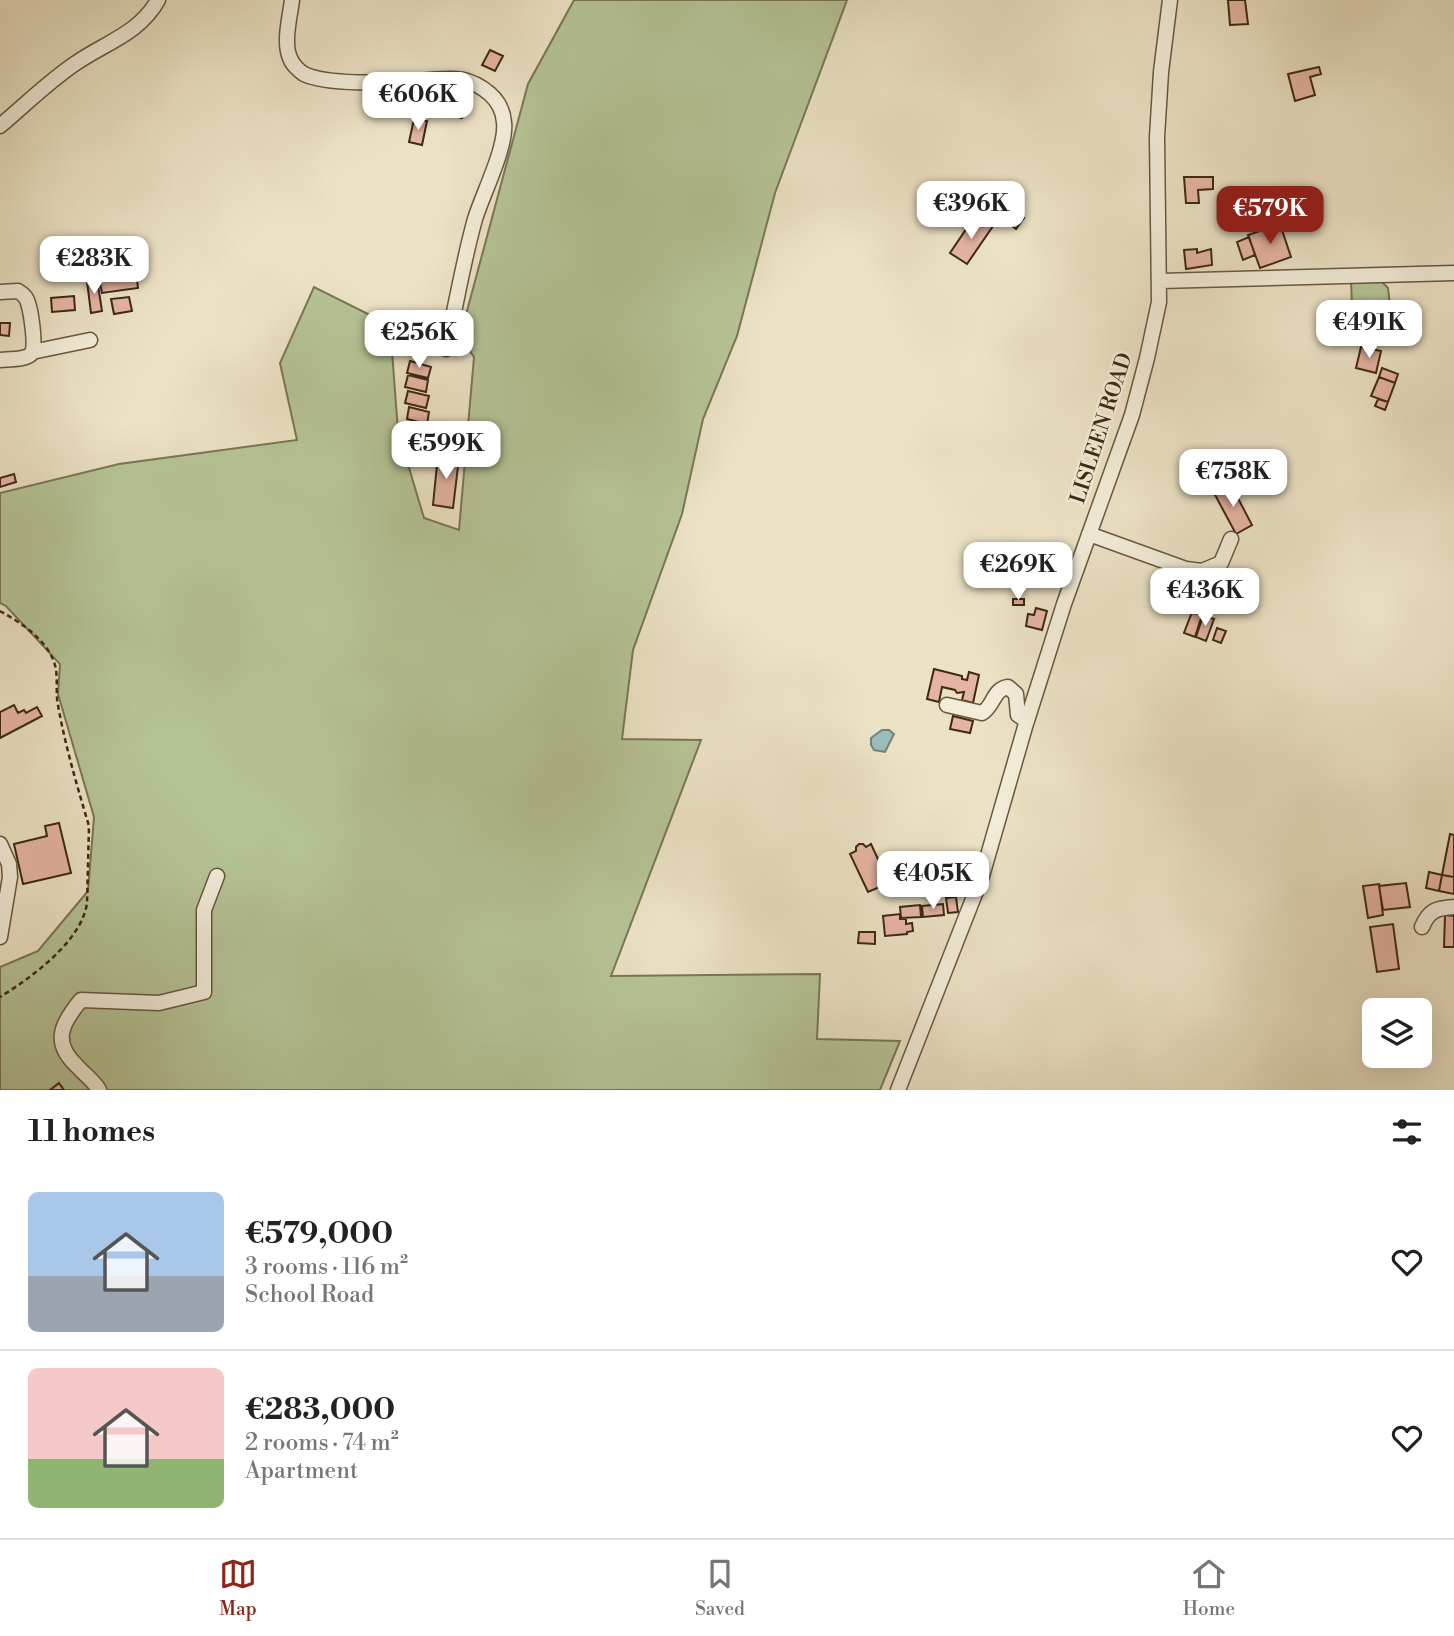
<!DOCTYPE html>
<html lang="en">
<head>
<meta charset="utf-8">
<style>
  body { margin:0; font-family:"Libre Bodoni",serif; background:#f6f6f6; color:#222; height:100vh; display:flex; flex-direction:column; font-size:26px; white-space:nowrap }
  * { box-sizing:border-box; margin:0 }
  p { font-size:23px; color:#767676 }
  .icon { flex:none; width:38px; height:38px; fill:none; stroke:currentColor; stroke-width:2; stroke-linecap:round; stroke-linejoin:round }
  .map { position:relative; height:1090px; overflow:hidden }
  .side { display:flex; flex-direction:column; background:#fff; flex:1 }
  .side>* { flex:none }
  .tools { position:absolute; left:1362px; top:998px; display:grid; gap:14px }
  .tools a { display:grid; place-items:center; width:70px; height:70px; border-radius:10px; background:#fff; box-shadow:0 7px 28px #0002; font-size:35px }
  .price { position:absolute; translate:-50% -60px; padding:0 16px; border-radius:14px; background:#fff; color:#222; font-size:23px; line-height:46px; filter:drop-shadow(0 2px 4px #0008) }
  .price::after { content:''; position:absolute; left:50%; top:42px; width:21px; height:16px; margin-left:-10px; background:inherit; clip-path:polygon(0 0,100% 0,50% 100%) }
  .price.on { background:#8f2418; color:#fff }
  ul { padding:0; list-style:none }
  li { display:flex; align-items:center; gap:21px; height:175px; padding:0 28px }
  li+li { border-top:2px solid #e0e0e0 }
  li span { display:grid; place-items:center; flex:none; width:196px; height:140px; border-radius:10px; color:#555 }
  li>.icon { margin-inline-start:auto }
  span .icon { width:84px; height:84px; fill:#fffc; stroke-width:1 }
  li b { font-size:30px }
  h2 { display:flex; justify-content:space-between; align-items:center; height:84px; padding:0 28px; font-size:30px }
  .tab-bar { display:flex; justify-content:space-around; align-items:center; height:98px; border-top:2px solid #e0e0e0; background:#fff; font-size:19px; color:#767676 }
  .tab-bar a { display:grid; justify-items:center; gap:4px }
  .tab-bar .on { color:#8f2418 }
  .map>svg:first-child { display:block }
  .green { fill:#b5c396; stroke:#797654; stroke-width:2 }
  .water { fill:#9abcbb; stroke:#758277; stroke-width:2 }
  .building { fill:#e5b4a3; stroke:#3d2a11; stroke-width:2 }
  .lines { fill:none; stroke-linecap:round; stroke-linejoin:round }
  .minor-casing { stroke:#68583e; stroke-width:17 }
  .path { stroke:#3d2a11; stroke-width:2.5; stroke-dasharray:5 3.5; stroke-linecap:butt }
  .minor { stroke:#f2ecd9; stroke-width:14 }
  .labels { text-anchor:middle; stroke-width:5; stroke-linejoin:round; paint-order:stroke }
  .street-label { font-size:21px; fill:#3d2a11; stroke:#f2ecd9 }
</style>
</head>
<body>
<div class="map">
<svg width="1454" height="1090" viewBox="0 0 1454 1090">
  <rect width="100%" height="100%" fill="#ebe1c4"/>
  <filter id="stains"><feTurbulence type="fractalNoise" baseFrequency=".00286" numOctaves="4"/><feColorMatrix values="0 0 0 0 .2 0 0 0 0 .09 0 0 0 0 .02 0 0 0 .5 -.17"/></filter>
  <radialGradient id="worn" r=".72"><stop offset=".6" stop-color="#630" stop-opacity="0"/><stop offset="1" stop-color="#630" stop-opacity=".3"/></radialGradient>
  <path class="green" d="M574 0H847L775 193 737 336 703 419 682 514 633 650 622 739 701 740 611 976 820 974 817 1039 900 1041 880 1090H0V967L38 951 88 891 94 817 58 694 60 664 6 606 0 603V493L119 464 297 440 280 363 314 287 390 325 398 431 424 518 459 530 474 357 460 337 528 84Z
    M1351 281 1382 282 1388 288 1391 314 1389 338 1353 331Z"/>
  <path class="water" d="M882 730H889L894 734 885 752 874 750 871 745V738Z"/>
  <path class="building" d="M1228 0H1245L1248 24 1230 25Z
    M490 50 503 56 495 71 482 65Z
    M1319 67 1321 74 1310 77 1315 95 1295 101 1288 74Z
    M451 93 464 97 461 106 469 108 466 115H463L462 118 423 109 425 103 430 105 433 94 450 99Z
    M414 119 427 121 422 145 409 142Z
    M1184 177H1213V189L1198 190 1199 203H1186Z
    M1011 208 1024 218 1016 229 1003 219Z
    M973 219 982 226 985 221 993 226 967 264 950 253Z
    M1280 224 1291 257 1260 268 1248 235Z
    M1249 237 1255 255 1243 260 1237 242Z
    M1197 249V253L1211 249 1212 265 1186 269 1184 250Z
    M136 273 138 288 102 293 99 278Z
    M97 279 102 311 91 313 87 281Z
    M74 296 75 310 52 312 51 298Z
    M129 297 132 311 114 314 111 299Z
    M0 323H10L9 336 0 335Z
    M1361 347 1381 351 1376 373 1356 368Z
    M410 361 431 367 428 378 407 373Z
    M1382 368 1398 374 1395 383 1379 377Z
    M408 375 428 380 426 392 405 387Z
    M1379 377 1395 383 1388 402 1371 396Z
    M408 391 429 396 426 408 405 403Z
    M1378 399 1388 402 1385 410 1375 406Z
    M409 407 429 412 427 424 407 419Z
    M411 421 432 426 429 438 408 433Z
    M415 437 428 440 425 451 412 448Z
    M438 455 459 458 453 508 433 505Z
    M14 474 16 482 0 487V478Z
    M1230 483 1252 525 1236 534 1214 493Z
    M1013 599H1024V605H1013Z
    M1036 608 1047 611 1042 630 1026 626 1028 614 1034 615Z
    M1192 612 1202 615 1195 637 1184 633Z
    M1203 616 1214 619 1206 641 1196 637Z
    M1217 628 1226 631 1221 643 1213 640Z
    M934 669 962 676V679L967 680 969 672 979 675 973 703 962 700 964 692 957 693 955 690 942 687 939 702 927 699Z
    M14 705 18 713 24 710 26 713 37 707 42 716 0 738V712Z
    M953 716 973 721 970 733 950 729Z
    M59 823 71 873 23 884 14 844 47 836 45 826Z
    M1450 834 1454 835V877L1442 875Z
    M859 844H863L866 847 871 844 889 883 868 892 850 854 856 851V847Z
    M1429 872 1442 875 1439 891 1426 888Z
    M1442 875 1454 877V894L1439 891Z
    M1406 883 1410 907 1383 910 1379 886Z
    M1379 884 1383 915 1368 918 1363 886Z
    M956 897 958 912 948 913 946 898Z
    M943 904 944 915 923 917 922 906Z
    M920 905 921 917 901 918 900 907Z
    M900 914V919H906V924L912 923 913 931 907 932V934L885 936 883 916Z
    M1445 915 1454 916V947H1444Z
    M1393 924 1399 969 1377 972 1370 927Z
    M859 932H875V944L858 943Z
    M59 1083 64 1090H50Z"/>
  <g class="lines">
    <defs>
      <path id="minor" d="M292 0C290 17 283 42 290 58 292 64 299 71 304 74 326 85 388 83 415 81 446 80 464 72 490 94 499 102 503 111 504 122 507 147 483 193 475 219 463 262 456 306 446 349
        M0 126C25 105 49 81 76 63 105 43 140 33 158 0
        M1160 281 1454 273
        M0 292 18 291C23 294 27 298 28 303 31 312 36 345 32 353 27 360 8 359 0 360
        M32 352 90 340
        M1089 534 1186 569 1202 571 1221 563 1231 539
        M1193 606 1198 586V571
        M947 705 982 713C994 706 993 689 1008 687L1016 694 1018 715 1027 721
        M0 844 9 864 10 877 0 937
        M1422 927C1429 910 1437 908 1454 907
        M99 1090C94 1081 84 1074 77 1066 51 1042 62 1023 81 1000L159 1003 204 992V910L217 876
        M898 1090 982 876 1025 727 1064 604 1132 415 1147 358 1159 302 1157 137 1161 72 1170 0"/>
    </defs>
    <use href="#minor" class="minor-casing"/>
    <path class="path" d="M0 611C20 622 46 639 54 662 59 675 55 691 58 705 65 745 77 786 89 826L87 903C82 941 31 978 0 997"/>
    <use href="#minor" class="minor"/>
  </g>
  <g class="labels">
    <g class="street-label">
      <text transform="translate(1101 428) rotate(-72)" y="7">LISLEEN ROAD</text>
    </g>
  </g>
  <rect width="100%" height="100%" filter="url(#stains)"/>
  <rect width="100%" height="100%" fill="url(#worn)"/>
</svg>
<div class="tools">
<a><svg class="icon" aria-label="layers" viewBox="0 0 24 24"><path d="M12 4l9 5-9 5-9-5zM3 14l9 5 9-5"/></svg></a>
</div>
<b class="price" style="left:418px;top:132px">€606K</b>
<b class="price" style="left:971px;top:241px">€396K</b>
<b class="price on" style="left:1270px;top:246px">€579K</b>
<b class="price" style="left:94px;top:296px">€283K</b>
<b class="price" style="left:1369px;top:360px">€491K</b>
<b class="price" style="left:419px;top:370px">€256K</b>
<b class="price" style="left:446px;top:481px">€599K</b>
<b class="price" style="left:1233px;top:509px">€758K</b>
<b class="price" style="left:1018px;top:602px">€269K</b>
<b class="price" style="left:1205px;top:628px">€436K</b>
<b class="price" style="left:933px;top:911px">€405K</b>
</div>
<section class="side">
<h2>11 homes<svg class="icon" aria-label="filters" viewBox="0 0 24 24"><path d="M4 7h16M4 17h16"/><circle cx="9" cy="7" r="2"/><circle cx="15" cy="17" r="2"/></svg></h2>
<ul>
<li><span style="background:linear-gradient(#a9c7e8 60%,#9aa5b1 0)"><svg class="icon" aria-label="home" viewBox="0 0 24 24"><path d="M3 11l9-7 9 7M6 9v11h12V9"/></svg></span><div><b>€579,000</b><p>3 rooms · 116 m²</p><p>School Road</p></div><svg class="icon" aria-label="heart" viewBox="0 0 24 24"><path d="M12 20l-8-8c-3-5 5-10 8-4 3-6 11-1 8 4z"/></svg></li>
<li><span style="background:linear-gradient(#f6c9c9 65%,#8fb573 0)"><svg class="icon" aria-label="home" viewBox="0 0 24 24"><path d="M3 11l9-7 9 7M6 9v11h12V9"/></svg></span><div><b>€283,000</b><p>2 rooms · 74 m²</p><p>Apartment</p></div><svg class="icon" aria-label="heart" viewBox="0 0 24 24"><path d="M12 20l-8-8c-3-5 5-10 8-4 3-6 11-1 8 4z"/></svg></li>
</ul>
</section>
<nav class="tab-bar">
<a class="on"><svg class="icon" aria-label="map" viewBox="0 0 24 24"><path d="M3 6l6-2 6 2 6-2v14l-6 2-6-2-6 2zM9 4v14M15 6v14"/></svg>Map</a>
<a><svg class="icon" aria-label="saved" viewBox="0 0 24 24"><path d="M7 4h10v16l-5-4-5 4z"/></svg>Saved</a>
<a><svg class="icon" aria-label="home" viewBox="0 0 24 24"><path d="M3 11l9-7 9 7M6 9v11h12V9"/></svg>Home</a>
</nav>
</body>
</html>
